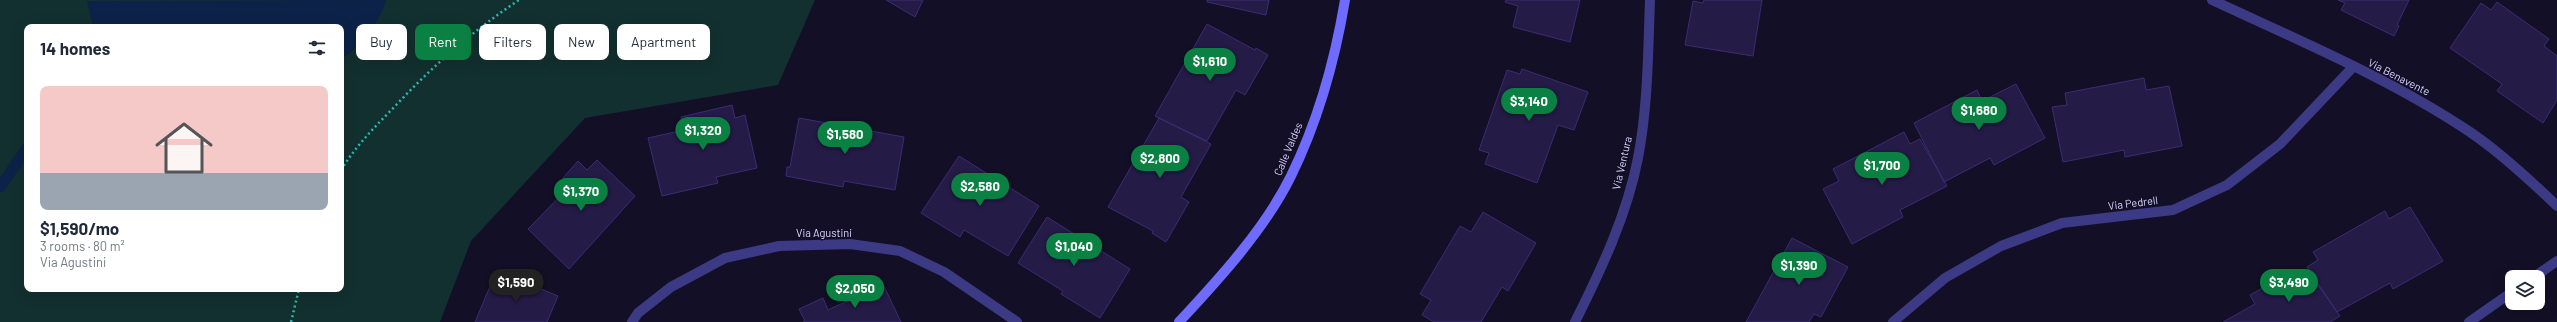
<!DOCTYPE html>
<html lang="en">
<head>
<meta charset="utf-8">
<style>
  body { margin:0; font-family:Barlow,sans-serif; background:#f6f6f7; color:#1f2937; height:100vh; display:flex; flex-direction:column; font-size:15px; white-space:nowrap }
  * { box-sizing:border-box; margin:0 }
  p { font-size:13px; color:#747a83 }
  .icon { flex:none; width:22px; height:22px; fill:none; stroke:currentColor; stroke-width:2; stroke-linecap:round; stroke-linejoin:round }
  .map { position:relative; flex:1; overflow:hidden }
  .details { position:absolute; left:24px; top:24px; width:320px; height:268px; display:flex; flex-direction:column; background:#fff; border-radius:8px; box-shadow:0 4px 16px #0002 }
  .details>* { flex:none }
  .guide { position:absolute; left:356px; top:24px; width:380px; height:36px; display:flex; gap:8px }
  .fabs { position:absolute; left:2505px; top:270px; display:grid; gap:8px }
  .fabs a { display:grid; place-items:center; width:40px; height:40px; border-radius:8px; background:#fff; box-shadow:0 4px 16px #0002; font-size:20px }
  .price { position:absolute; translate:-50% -34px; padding:0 9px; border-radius:14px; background:#0b8043; color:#fff; font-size:13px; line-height:26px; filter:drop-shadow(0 1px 2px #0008) }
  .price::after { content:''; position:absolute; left:50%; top:24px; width:12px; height:9px; margin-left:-6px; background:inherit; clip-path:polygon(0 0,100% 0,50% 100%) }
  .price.selected { background:#222; color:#fff }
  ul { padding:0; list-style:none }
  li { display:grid; align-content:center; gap:8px; height:212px; padding:0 16px }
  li+li { border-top:1px solid #e0e1e3 }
  li span { display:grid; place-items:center; height:124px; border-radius:8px; color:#555 }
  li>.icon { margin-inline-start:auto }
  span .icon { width:72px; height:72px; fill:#fffc; stroke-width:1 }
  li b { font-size:17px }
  h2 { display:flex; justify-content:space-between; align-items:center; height:48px; padding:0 16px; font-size:17px }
  .tag { padding:0 14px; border-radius:8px; background:#fff; box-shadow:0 4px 16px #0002; font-size:14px; line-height:36px }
  .tag.selected { background:#0b8043; color:#fff }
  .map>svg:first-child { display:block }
  .green { fill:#12302f; fill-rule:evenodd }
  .water { fill:#0c2248 }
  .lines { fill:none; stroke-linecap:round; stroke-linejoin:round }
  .stream { stroke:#0c2248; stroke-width:11 }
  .building { fill:#241b47; stroke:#3b2d73 }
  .path { stroke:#2fb8b0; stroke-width:2.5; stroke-dasharray:2 3; stroke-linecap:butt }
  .street { stroke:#3d3a85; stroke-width:10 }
  .secondary { stroke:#6f6bff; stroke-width:10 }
  .labels { text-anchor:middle; stroke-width:3; stroke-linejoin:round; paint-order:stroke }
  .street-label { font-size:11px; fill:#d9d4ff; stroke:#130f26 }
</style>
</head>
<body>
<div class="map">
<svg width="2557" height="322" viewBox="0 0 2557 322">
  <rect width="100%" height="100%" fill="#130f26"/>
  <path class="green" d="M0 0H815L778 85 585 118 471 241 440 322H0ZM27 27H341V289H27Z"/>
  <path class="water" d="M386 0C380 22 360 48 341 59V27H93L87 1Z"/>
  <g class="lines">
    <path class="stream" d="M0 187 27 148"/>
  </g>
  <path class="building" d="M886 0H923L915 17Z
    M1207 0H1269L1266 15 1207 2Z
    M1506 0H1580L1570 42 1513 27 1518 6 1505 2Z
    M1704 0H1762L1753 56 1685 45 1693 1 1703 3Z
    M2338 0H2409L2397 25 2399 26 2394 36 2341 10 2345 3Z
    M2497 2 2549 39 2544 46 2557 56V100L2543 123 2497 91 2502 84 2450 48 2481 3 2491 10Z
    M1207 24 1255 50 1256 48 1268 55 1245 95 1236 90 1207 141 1155 116Z
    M1522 69 1588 92 1574 130 1558 125 1537 183 1485 164 1489 153 1479 150 1507 70 1520 74Z
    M2144 78 2146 90 2169 86 2182 146 2125 157 2124 150 2063 162 2052 107 2067 105 2065 93Z
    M2016 84 2045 138 1994 165 1990 158 1944 182 1914 123 1977 90 1982 101Z
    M732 105 735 118 745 115 757 168 716 177 718 183 662 196 648 138 684 130 681 117Z
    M799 118 904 137 895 190 844 181 843 187 786 176 787 167H790Z
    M1159 118 1211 144 1181 197 1189 202 1166 242 1152 233 1153 231 1108 207Z
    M1904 132 1910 144 1920 139 1947 186 1900 210 1903 217 1852 244 1823 189 1839 181 1833 169Z
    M959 156 1039 206 1008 256 964 230 960 237 921 213Z
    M597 160 635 196 569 269 528 229 571 185 563 178 578 161 587 170Z
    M2410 207 2443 261 2393 289 2390 283 2337 312 2307 267 2318 260 2313 252 2385 211 2389 219Z
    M1483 212 1536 243 1508 291 1502 287 1481 322H1434L1422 315 1431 300 1420 294 1460 226 1471 232Z
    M1047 217 1130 269 1100 318 1061 294 1063 291 1018 263Z
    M1792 238 1848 267 1821 317 1814 314 1809 322H1746Z
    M2295 270 2300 277 2309 272 2340 316 2330 322H2223L2255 304 2250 295Z
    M508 275 558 296 547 322H475L494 277 505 282Z
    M883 284 901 322H803L805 321 799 309 823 298 828 310Z"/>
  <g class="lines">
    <path class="path" d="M341 170C357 144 377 125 398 103 435 64 474 30 519 0
      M291 322 299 289"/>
    <path class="street" d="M2212 0C2298 40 2391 79 2470 132 2501 153 2530 180 2557 206
      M2534 277 2557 261
      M632 322 638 313 671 287 725 258 779 246 850 244 900 251 944 272 1017 322
      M1575 322C1601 270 1627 215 1638 158 1648 106 1648 53 1650 0
      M1893 322 1945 278 2001 246 2062 223 2173 210 2227 185 2280 144 2353 67
      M2469 322 2512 292"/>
    <path class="secondary" d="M1179 322C1219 279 1265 229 1291 176 1318 121 1335 60 1345 0"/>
  </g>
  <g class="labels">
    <g class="street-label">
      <text transform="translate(2399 77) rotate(27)" y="4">Via Benavente</text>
      <text transform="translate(1288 149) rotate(-67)" y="4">Calle Valdes</text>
      <text transform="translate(1622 163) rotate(-77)" y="4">Via Ventura</text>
      <text transform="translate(2133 203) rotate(-7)" y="4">Via Pedrell</text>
      <text x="824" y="237">Via Agustini</text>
    </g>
  </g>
</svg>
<div class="fabs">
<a><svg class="icon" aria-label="layers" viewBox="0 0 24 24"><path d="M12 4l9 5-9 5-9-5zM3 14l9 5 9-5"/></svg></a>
</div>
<b class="price" style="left:1210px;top:82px">$1,610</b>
<b class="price" style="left:1529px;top:122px">$3,140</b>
<b class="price" style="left:1979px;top:131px">$1,680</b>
<b class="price" style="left:703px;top:151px">$1,320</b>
<b class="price" style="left:845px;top:155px">$1,580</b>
<b class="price" style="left:1160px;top:179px">$2,800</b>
<b class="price" style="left:1882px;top:186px">$1,700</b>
<b class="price" style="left:980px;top:207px">$2,580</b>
<b class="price" style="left:581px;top:212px">$1,370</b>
<b class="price" style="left:1074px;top:267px">$1,040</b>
<b class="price" style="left:1799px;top:286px">$1,390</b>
<b class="price selected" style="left:516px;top:303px">$1,590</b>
<b class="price" style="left:2289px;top:303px">$3,490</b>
<b class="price" style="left:855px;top:309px">$2,050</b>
<div class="guide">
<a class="tag">Buy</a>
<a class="tag selected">Rent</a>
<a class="tag">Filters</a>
<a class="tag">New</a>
<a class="tag">Apartment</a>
</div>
<section class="details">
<h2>14 homes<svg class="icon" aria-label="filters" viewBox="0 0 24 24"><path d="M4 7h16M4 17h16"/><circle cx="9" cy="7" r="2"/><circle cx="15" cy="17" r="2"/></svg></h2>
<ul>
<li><span style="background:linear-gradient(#f6c9c9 70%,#9aa5b1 0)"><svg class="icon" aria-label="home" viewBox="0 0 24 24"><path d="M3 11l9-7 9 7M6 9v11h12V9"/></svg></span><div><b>$1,590/mo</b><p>3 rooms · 80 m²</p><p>Via Agustini</p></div></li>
</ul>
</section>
</div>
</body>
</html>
